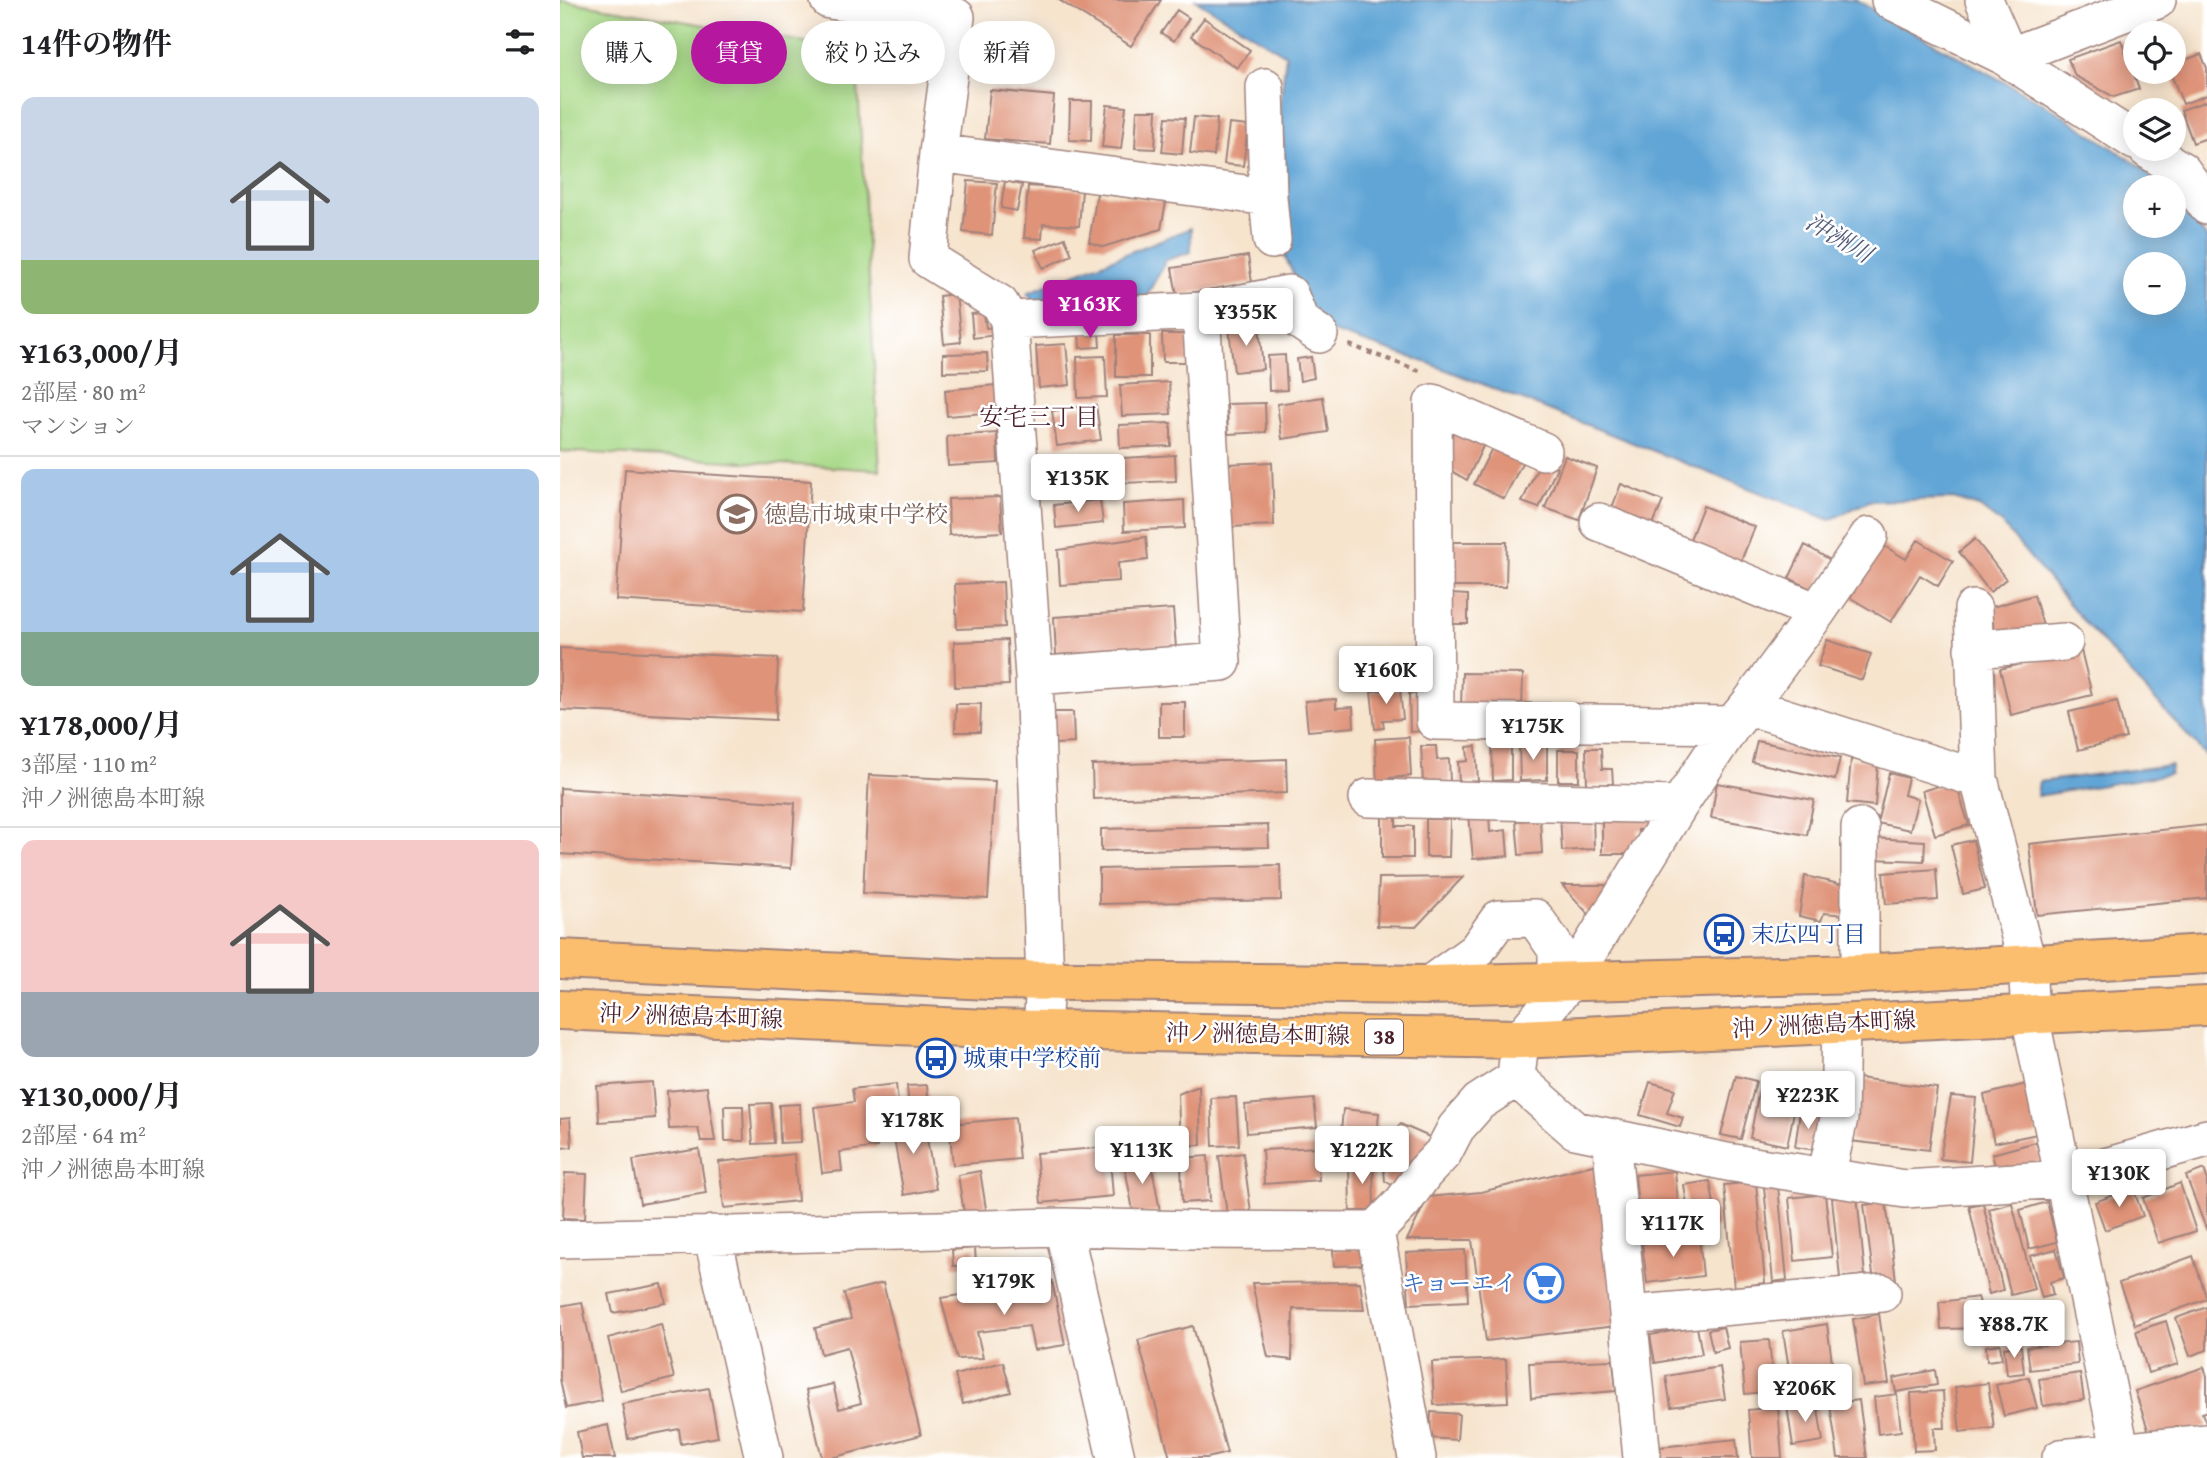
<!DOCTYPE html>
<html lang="ja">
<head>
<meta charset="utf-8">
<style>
  body { margin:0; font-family:"Gentium Book Plus","Noto Serif JP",serif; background:#f6f6f6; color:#202124; height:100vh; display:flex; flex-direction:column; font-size:26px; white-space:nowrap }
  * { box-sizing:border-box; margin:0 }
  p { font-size:23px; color:#757577 }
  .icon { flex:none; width:38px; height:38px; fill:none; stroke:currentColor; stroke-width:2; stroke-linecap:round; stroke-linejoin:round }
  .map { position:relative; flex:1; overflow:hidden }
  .drawer { display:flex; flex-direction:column; background:#fff; width:560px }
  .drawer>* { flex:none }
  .hud { position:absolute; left:21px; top:21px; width:665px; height:63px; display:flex; gap:14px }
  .controls { position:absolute; left:1563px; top:21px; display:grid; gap:14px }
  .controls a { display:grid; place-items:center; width:63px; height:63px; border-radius:50%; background:#fff; box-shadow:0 4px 18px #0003; font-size:35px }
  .price { position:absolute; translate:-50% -60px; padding:0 16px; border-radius:7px; background:#fff; color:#222; font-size:23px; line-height:46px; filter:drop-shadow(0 2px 4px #0008) }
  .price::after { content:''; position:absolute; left:50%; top:42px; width:21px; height:16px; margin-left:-10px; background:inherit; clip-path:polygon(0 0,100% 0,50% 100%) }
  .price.on { background:#b5179e; color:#fff }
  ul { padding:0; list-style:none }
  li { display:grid; align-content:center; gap:14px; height:371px; padding:0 21px }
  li+li { border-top:2px solid #e0e0e0 }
  li span { display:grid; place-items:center; height:217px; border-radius:14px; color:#555 }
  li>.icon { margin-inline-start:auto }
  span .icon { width:126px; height:126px; fill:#fffc; stroke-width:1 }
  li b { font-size:30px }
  h2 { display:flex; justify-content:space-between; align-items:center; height:84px; padding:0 21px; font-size:30px }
  .chip { padding:0 24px; border-radius:32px; background:#fff; box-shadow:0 4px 18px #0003; font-size:24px; line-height:63px }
  .chip.on { background:#b5179e; color:#fff }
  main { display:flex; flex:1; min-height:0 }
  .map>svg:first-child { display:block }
  .green { fill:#a8d987; stroke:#797c59; stroke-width:2 }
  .water { fill:#61a5d6; stroke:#566280; stroke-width:2; fill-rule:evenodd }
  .building { fill:#df9378 }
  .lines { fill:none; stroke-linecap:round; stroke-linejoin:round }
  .minor-casing { stroke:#a0827c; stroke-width:40 }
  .major-casing { stroke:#a0827c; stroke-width:42 }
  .path { stroke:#a0827c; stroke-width:4.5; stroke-dasharray:5 5; stroke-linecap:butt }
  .minor { stroke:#fff; stroke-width:37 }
  .major { stroke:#fbbe6e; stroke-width:38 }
  .labels { text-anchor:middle; stroke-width:5; stroke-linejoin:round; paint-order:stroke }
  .shield { fill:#fff; stroke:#80626b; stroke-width:2 }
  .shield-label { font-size:21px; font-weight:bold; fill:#4a1f2b }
  .education-label { font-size:23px; fill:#785e54; stroke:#fff; text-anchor:start }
  .transit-label { font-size:23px; fill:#164399; stroke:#fff; text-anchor:start }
  .street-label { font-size:23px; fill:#4a1f2b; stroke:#fff }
  .shop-label { font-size:23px; fill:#366cbe; stroke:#fff; text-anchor:end }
  .water-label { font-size:24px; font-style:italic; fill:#545b78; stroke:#fff }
  .neighbourhood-label { font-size:24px; fill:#4a1f2b; stroke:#fff }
</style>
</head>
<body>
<main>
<section class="drawer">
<h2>14件の物件<svg class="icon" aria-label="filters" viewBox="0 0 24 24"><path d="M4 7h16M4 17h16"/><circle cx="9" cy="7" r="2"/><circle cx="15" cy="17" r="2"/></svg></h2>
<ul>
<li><span style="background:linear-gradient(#c9d6e8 75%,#8fb573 0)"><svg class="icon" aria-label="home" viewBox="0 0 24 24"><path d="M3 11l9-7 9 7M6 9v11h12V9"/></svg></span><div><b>¥163,000/月</b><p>2部屋 · 80 m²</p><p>マンション</p></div></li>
<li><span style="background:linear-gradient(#a9c7e8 75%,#7fa58c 0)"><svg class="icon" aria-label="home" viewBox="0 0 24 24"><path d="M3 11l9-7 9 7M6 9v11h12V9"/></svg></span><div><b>¥178,000/月</b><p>3部屋 · 110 m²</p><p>沖ノ洲徳島本町線</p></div></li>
<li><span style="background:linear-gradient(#f6c9c9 70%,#9aa5b1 0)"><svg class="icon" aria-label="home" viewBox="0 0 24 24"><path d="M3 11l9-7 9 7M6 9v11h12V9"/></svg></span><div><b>¥130,000/月</b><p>2部屋 · 64 m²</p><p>沖ノ洲徳島本町線</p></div></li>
</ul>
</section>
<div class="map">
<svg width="1647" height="1458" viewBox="0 0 1647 1458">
  <rect width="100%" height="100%" fill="#fff"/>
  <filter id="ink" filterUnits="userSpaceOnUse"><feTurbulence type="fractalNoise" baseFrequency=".0143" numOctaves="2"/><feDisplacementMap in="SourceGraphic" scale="14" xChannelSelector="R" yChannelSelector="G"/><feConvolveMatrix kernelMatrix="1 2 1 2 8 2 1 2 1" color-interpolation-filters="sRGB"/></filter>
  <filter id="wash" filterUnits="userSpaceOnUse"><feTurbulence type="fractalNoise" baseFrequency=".00686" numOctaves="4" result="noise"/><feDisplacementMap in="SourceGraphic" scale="28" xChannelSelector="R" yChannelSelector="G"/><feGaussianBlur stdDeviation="1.57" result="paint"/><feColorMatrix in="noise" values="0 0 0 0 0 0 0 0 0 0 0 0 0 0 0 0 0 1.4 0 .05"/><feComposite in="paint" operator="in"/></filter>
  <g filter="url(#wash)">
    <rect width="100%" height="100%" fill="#f6e4cd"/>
    <path class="green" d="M0 0 296 51 320 470 0 451Z"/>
    <path class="water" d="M636 0H1296L1493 109 1580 166 1601 187H1575V226H1614V200L1634 221 1647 238V757L1526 624 1442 524 1419 507 1393 499 1309 501 1270 520 871 364 760 328 725 257 728 230 726 177 720 107 726 55ZM1575 264H1614V303H1575Z
      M631 228V252L606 260 584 301 482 313 467 293Z
      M1611 765 1610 774 1477 796 1479 782Z"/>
    <g id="blocks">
      <path class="building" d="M499 0H601L571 46Z
        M617 10 629 18 614 41 601 33Z
        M644 18 690 50 677 68 631 36Z
        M1561 40 1579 89 1554 97 1515 76 1508 59Z
        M1641 54 1647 68V95L1623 104 1610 72H1614V64Z
        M430 90 494 96 490 144 425 139Z
        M510 101H532L531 141 509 140Z
        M1647 101V138L1633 143 1621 110Z
        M547 105 566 107 561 149 542 147Z
        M577 110H597L595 149 575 148Z
        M606 117 625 118 622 154 602 152Z
        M634 117 657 119 654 156 630 153Z
        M669 124 688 126 683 166 664 164Z
        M408 181 437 183 432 235 403 232Z
        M445 181 462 185 457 211 441 208Z
        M468 186 522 190 519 226 483 224 482 239 464 238Z
        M537 193 606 202 601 229 543 247 529 242Z
        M505 238 512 255 483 268 475 250Z
        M688 256 692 283 617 295 612 268Z
        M396 294 401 342 384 344 379 296Z
        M424 313 426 328 436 327 437 335 413 338 411 314Z
        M699 325 703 369 674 372 669 328Z
        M539 332 540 347 520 348 519 334Z
        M602 334H628V362H603Z
        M556 335H590V377H556Z
        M506 344 510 385 479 388 476 346Z
        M427 353 428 371 383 372V354Z
        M725 355 727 390 709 391 708 356Z
        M545 356 547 397 518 398 517 357Z
        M751 357 754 378 740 381 737 359Z
        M609 382 611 414 562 416 560 385Z
        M435 385 437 412 387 416 385 390Z
        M763 397 768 432 722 439 717 404Z
        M705 403 706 432 668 434 667 404Z
        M536 405 541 440 497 446 492 411Z
        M611 423V446L560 448 559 425Z
        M894 429 926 440 907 480 890 470 888 444Z
        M437 433 438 463 388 466 387 436Z
        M934 444 964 459 944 499 914 484Z
        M615 455 616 481 560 483 563 458Z
        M1005 456 1037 468 1019 520 985 508Z
        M527 457 529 486 494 489 492 460Z
        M981 460 997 467 979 508 962 502Z
        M712 462 714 525 669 527 666 464Z
        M65 469 251 481 243 612 56 600Z
        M1061 484 1103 501 1091 529 1050 513Z
        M440 497 442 532 389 535 388 499Z
        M540 500 543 523 496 528 494 505Z
        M624 500 625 528 564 531 563 504Z
        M1143 506 1195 527 1178 568 1127 547Z
        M586 537 588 560 558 563 559 581 500 585 498 550Z
        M1415 539 1446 579 1430 592 1399 552Z
        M1358 540 1393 561 1378 586 1360 575 1331 622 1289 597 1321 544 1346 559Z
        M893 542H947L946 587H893Z
        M1245 545 1270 560 1255 591 1229 578Z
        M443 582 445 627 397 629 395 584Z
        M891 594 908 595V624H890Z
        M1474 595 1483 626 1437 639 1429 608Z
        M613 609 616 648 496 655 494 617Z
        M447 640 449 685 395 687 394 642Z
        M1267 640 1311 654 1302 680 1258 666Z
        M0 648 218 658 216 720 0 710Z
        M1521 650 1532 695 1451 715 1440 669Z
        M902 673 963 674 962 710 901 708Z
        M840 689 843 719 823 720 824 728 815 729 811 691Z
        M861 693 863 731 850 732 849 694Z
        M776 699V708L793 707 794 727 748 731 745 701Z
        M1557 701 1566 738 1518 750 1509 712Z
        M599 702H625V737H599Z
        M396 704H421L420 732H395Z
        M494 712H513L514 743 494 744Z
        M849 737 851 776 830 778V786H817L815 739Z
        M1197 741 1280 758 1275 780 1192 762Z
        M951 744V780L933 781 932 745Z
        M959 744H987V780L960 781Z
        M861 746H876L877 760 889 759 890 782 863 783Z
        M916 746 918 782 899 783 898 762 908 761 907 747Z
        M1026 748H1041L1042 769H1052L1053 784 1027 785Z
        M998 750H1019V781H998Z
        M726 759 727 793 533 799 532 765Z
        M1291 759 1318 761 1315 806 1287 803Z
        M1329 773 1348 778 1344 795 1358 799 1350 830 1317 823Z
        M309 775 435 781 428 899 303 893Z
        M1395 781 1409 825 1375 835 1362 791Z
        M1157 783 1254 800 1247 835 1151 818Z
        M0 788 235 803 231 868 0 854Z
        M1093 812 1094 829 1078 830V854H1042V813Z
        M929 813 930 832 946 830 948 856 913 859 909 815Z
        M1033 813 1034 849 1002 851 1000 815Z
        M822 815 836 816V826H853V858H822Z
        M866 819H890L889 857H866Z
        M980 819 982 853 959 855 956 821Z
        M708 825 709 847 541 851V829Z
        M1647 825V898L1477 915 1469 844Z
        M1312 838 1365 841 1364 861 1311 859Z
        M1413 840 1425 889 1403 894 1391 845Z
        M720 865 721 900 539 904V869Z
        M1376 869 1378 900 1326 904 1323 873Z
        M1245 876 1292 887 1285 915 1264 913 1261 921 1239 916Z
        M903 877 856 927 817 926 819 878Z
        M1002 885H1050L1032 918Z
        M1176 1076 1196 1081 1181 1139 1161 1135Z
        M1298 1078 1377 1088 1369 1150 1290 1141Z
        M92 1082 95 1118 39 1122 37 1086Z
        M1090 1082 1115 1089 1107 1113 1123 1118 1120 1127 1080 1115Z
        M336 1084 339 1112 313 1115 317 1147 280 1152 282 1171 262 1173 254 1107 294 1102 292 1089Z
        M1466 1084 1477 1134 1434 1143 1424 1095Z
        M367 1085 369 1108 349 1109 347 1086Z
        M639 1086 641 1145 620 1146 618 1094Z
        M147 1087 155 1141H141L138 1128 109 1129 107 1091Z
        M1199 1090 1237 1097 1227 1146 1190 1138Z
        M1391 1096 1416 1098 1410 1162 1380 1159Z
        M676 1097 679 1145 653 1146 651 1098Z
        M754 1099 757 1127 687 1133 685 1105Z
        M211 1103 214 1143 193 1144 190 1104Z
        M240 1104 241 1142 220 1143 219 1105Z
        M164 1106H183L184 1141H165Z
        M783 1109 819 1113 816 1147 780 1144Z
        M1240 1112 1261 1115 1256 1150 1235 1147Z
        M363 1117 376 1189 344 1195 331 1122Z
        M10 1118 12 1147 0 1148V1119Z
        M455 1118 459 1159 393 1165 389 1124Z
        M840 1124 874 1139 840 1190 825 1181 822 1147Z
        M1476 1142 1482 1161 1437 1174 1432 1154Z
        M549 1147 553 1196 481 1203 476 1153Z
        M757 1147 759 1180 704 1184 702 1150Z
        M139 1149 146 1193 80 1204 73 1160Z
        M683 1153 691 1212 667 1215 659 1156Z
        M234 1154 238 1201 164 1208 159 1162Z
        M648 1156 650 1201 622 1203 621 1158Z
        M590 1157 600 1211 574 1216 564 1162Z
        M813 1161 814 1211H790L789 1162Z
        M1037 1164 1056 1326 926 1341 912 1240H847L868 1197 921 1192Z
        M1644 1169 1647 1178V1231L1626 1176Z
        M420 1171 427 1215 405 1219 398 1175Z
        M1115 1171 1120 1223 1080 1226 1075 1175Z
        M5 1173 27 1174 25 1219 3 1218Z
        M1150 1181 1158 1227 1131 1232 1124 1185Z
        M1196 1182 1205 1283 1174 1287 1164 1185Z
        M1620 1183 1636 1231 1598 1243 1583 1198Z
        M1218 1186 1227 1280 1213 1282 1204 1187Z
        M1573 1188 1583 1216 1545 1230 1535 1202Z
        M1265 1194 1272 1257 1235 1261 1229 1198Z
        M1297 1195 1305 1275 1280 1278 1272 1198Z
        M1326 1202 1336 1280 1314 1282 1304 1205Z
        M1487 1202 1497 1242 1469 1249 1460 1210Z
        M1423 1203 1443 1290 1429 1294 1409 1206Z
        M1452 1203 1474 1289 1451 1295 1429 1209Z
        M1139 1236 1143 1276 1087 1283 1082 1243Z
        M415 1248 416 1265 393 1266 392 1250Z
        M804 1249V1265L774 1266 773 1250Z
        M1496 1249 1504 1278 1490 1282 1493 1295 1482 1298 1470 1256Z
        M905 1250 908 1301 849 1304 846 1253Z
        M1633 1256 1647 1299 1575 1325 1559 1283Z
        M492 1281 505 1345 474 1350 469 1326 417 1332 423 1358 397 1359 381 1298Z
        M800 1282 804 1310 733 1309 732 1360 708 1357 692 1283Z
        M323 1283 361 1435 271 1458H262L246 1390 273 1384 279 1409 301 1403 287 1347 261 1354 255 1328 291 1319 284 1293Z
        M102 1284 106 1303 53 1313 49 1294Z
        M1418 1297 1427 1328 1381 1329 1379 1302Z
        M22 1302 42 1401 6 1408 0 1379V1306Z
        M1647 1307V1350L1630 1356 1616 1318Z
        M1496 1310 1500 1328 1474 1334 1470 1316Z
        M1319 1314 1329 1383 1303 1386 1293 1319Z
        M1606 1321 1618 1364 1588 1373 1576 1331Z
        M101 1324 114 1378 61 1391 48 1338Z
        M1267 1324 1273 1369 1230 1375 1223 1331Z
        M633 1326 667 1453 647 1458H610L578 1340Z
        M1137 1327 1142 1354 1095 1363 1090 1335Z
        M1163 1327 1168 1348 1153 1352 1148 1330Z
        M1209 1340 1214 1391 1185 1394 1180 1342Z
        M1516 1342 1518 1364 1470 1370 1467 1347Z
        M1440 1344 1442 1359 1427 1361 1426 1346Z
        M1461 1346 1464 1373 1447 1375 1444 1348Z
        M946 1359 948 1402 874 1405 872 1362Z
        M1053 1360 1056 1391 971 1398 969 1363Z
        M443 1362 451 1392 403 1404 395 1375Z
        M1160 1367 1165 1399 1111 1407 1106 1376Z
        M1644 1367 1647 1376V1411L1642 1413 1647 1426 1593 1444 1575 1391Z
        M1375 1370 1377 1385 1336 1392 1333 1378Z
        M1520 1373 1524 1400 1483 1406 1479 1379Z
        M1469 1377 1477 1408 1444 1416 1436 1385Z
        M1428 1383 1434 1428 1400 1432 1395 1387Z
        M149 1388 158 1437 121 1444 119 1429 68 1439 62 1404Z
        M1383 1391 1385 1428H1374L1375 1450 1354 1451 1351 1393Z
        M1337 1394 1341 1431 1318 1434 1314 1397Z
        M1299 1400 1307 1458H1278L1270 1404Z
        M1257 1402 1263 1441 1233 1446 1227 1406Z
        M1218 1407 1222 1458H1192L1188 1410Z
        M871 1412 899 1414 897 1440 870 1438Z
        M48 1425 55 1458H22L17 1432Z
        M1176 1439 1178 1458H1101L1100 1447Z"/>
    </g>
  </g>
  <g filter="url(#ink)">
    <use href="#blocks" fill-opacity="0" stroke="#a0827c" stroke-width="2"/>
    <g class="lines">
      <defs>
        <path id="minor" d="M269 0 396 17 378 153 368 259 440 304 449 320 474 676 485 982 482 1030
          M1330 0 1442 55 1575 141
          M1424 0 1449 57
          M1442 55 1449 57 1597 0
          M705 87 708 197
          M1587 149 1622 171 1647 206
          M378 153 708 197 712 240
          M449 320 641 311 729 294 740 321 759 334
          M983 451 873 403 875 721 1172 725
          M1039 522 1257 612
          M1309 536 1257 612 1188 706 1172 725 1119 805 1010 981 960 1039 956 1078 1015 1130 1167 1162 1345 1189 1503 1179 1647 1138
          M1413 609 1419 779 1467 963 1470 1016 1562 1458
          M1413 649 1504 642
          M474 676 662 662 641 311
          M1188 706 1419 779
          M808 798 1119 805
          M1300 827V974
          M869 985 916 951 939 919 975 918 997 950V982
          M1051 1138 1082 1458
          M1266 1177 1279 1118 1281 1023
          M503 1227 556 1458
          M815 1231 857 1458
          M152 1234 204 1458
          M0 1239 503 1227 634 1230 815 1231 843 1202 864 1173 883 1153 896 1128 919 1102 956 1078
          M1068 1315 1322 1293
          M1501 1458 1647 1443"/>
        <path id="major" d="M0 959 429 980 869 985 1300 974 1647 954
          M0 1010 428 1029 960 1039 1647 1006"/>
      </defs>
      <use href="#minor" class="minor-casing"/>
      <use href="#major" class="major-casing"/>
      <path class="path" d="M789 345 860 371"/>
      <use href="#minor" class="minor"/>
      <use href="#major" class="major"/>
    </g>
  </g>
  <defs>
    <symbol id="school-ring" viewBox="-11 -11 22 22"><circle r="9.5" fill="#fff" stroke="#8d6e63" stroke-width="1.5"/><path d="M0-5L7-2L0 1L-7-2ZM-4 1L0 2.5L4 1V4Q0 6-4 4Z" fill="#8d6e63"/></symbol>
    <symbol id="bus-ring" viewBox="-11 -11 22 22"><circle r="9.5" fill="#fff" stroke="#1a4fb4" stroke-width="1.5"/><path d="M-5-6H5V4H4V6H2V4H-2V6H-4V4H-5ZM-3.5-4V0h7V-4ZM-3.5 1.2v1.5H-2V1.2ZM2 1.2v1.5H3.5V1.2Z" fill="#1a4fb4"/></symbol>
    <symbol id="supermarket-ring" viewBox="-11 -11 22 22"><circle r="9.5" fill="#fff" stroke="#3f7fe0" stroke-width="1.5"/><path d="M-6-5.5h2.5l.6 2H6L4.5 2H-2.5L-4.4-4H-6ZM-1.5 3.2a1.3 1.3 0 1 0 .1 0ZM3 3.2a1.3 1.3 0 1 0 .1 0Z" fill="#3f7fe0"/></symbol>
  </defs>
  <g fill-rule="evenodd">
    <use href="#school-ring" x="155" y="492" width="44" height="44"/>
    <use href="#bus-ring" x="1142" y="912" width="44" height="44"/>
    <use href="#bus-ring" x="354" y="1036" width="44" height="44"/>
    <use href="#supermarket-ring" x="962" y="1261" width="44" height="44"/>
  </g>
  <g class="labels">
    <rect class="shield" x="805" y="1019.5" width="38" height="35" rx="5"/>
    <g class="shield-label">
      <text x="824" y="1044">38</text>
    </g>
    <g class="education-label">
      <text x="204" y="522">徳島市城東中学校</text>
    </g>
    <g class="transit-label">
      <text x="1191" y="942">末広四丁目</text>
      <text x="403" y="1066">城東中学校前</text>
    </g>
    <g class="street-label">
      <text transform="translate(131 1016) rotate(2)" y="8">沖ノ洲徳島本町線</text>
      <text transform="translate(1264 1024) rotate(-3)" y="8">沖ノ洲徳島本町線</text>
      <text transform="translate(698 1034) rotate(1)" y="8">沖ノ洲徳島本町線</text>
    </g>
    <g class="shop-label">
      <text x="957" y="1291">キョーエイ</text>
    </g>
    <g class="water-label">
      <text transform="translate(1279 238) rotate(31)" y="8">沖洲川</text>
    </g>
    <g class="neighbourhood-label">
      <text x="479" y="425">安宅三丁目</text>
    </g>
  </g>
</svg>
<div class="controls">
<a><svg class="icon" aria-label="locate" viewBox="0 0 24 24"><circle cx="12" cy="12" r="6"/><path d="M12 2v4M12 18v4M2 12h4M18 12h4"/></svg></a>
<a><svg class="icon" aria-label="layers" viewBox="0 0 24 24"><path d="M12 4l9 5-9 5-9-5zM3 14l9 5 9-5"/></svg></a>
<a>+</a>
<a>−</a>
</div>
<b class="price on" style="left:530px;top:340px">¥163K</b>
<b class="price" style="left:686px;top:348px">¥355K</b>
<b class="price" style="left:518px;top:514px">¥135K</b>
<b class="price" style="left:826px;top:706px">¥160K</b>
<b class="price" style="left:973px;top:762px">¥175K</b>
<b class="price" style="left:1248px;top:1131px">¥223K</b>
<b class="price" style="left:353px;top:1156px">¥178K</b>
<b class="price" style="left:582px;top:1186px">¥113K</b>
<b class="price" style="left:802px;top:1186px">¥122K</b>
<b class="price" style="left:1559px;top:1209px">¥130K</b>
<b class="price" style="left:1113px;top:1259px">¥117K</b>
<b class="price" style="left:444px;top:1317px">¥179K</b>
<b class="price" style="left:1454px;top:1360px">¥88.7K</b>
<b class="price" style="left:1245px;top:1424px">¥206K</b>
<div class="hud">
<a class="chip">購入</a>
<a class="chip on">賃貸</a>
<a class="chip">絞り込み</a>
<a class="chip">新着</a>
</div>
</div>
</main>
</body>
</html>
